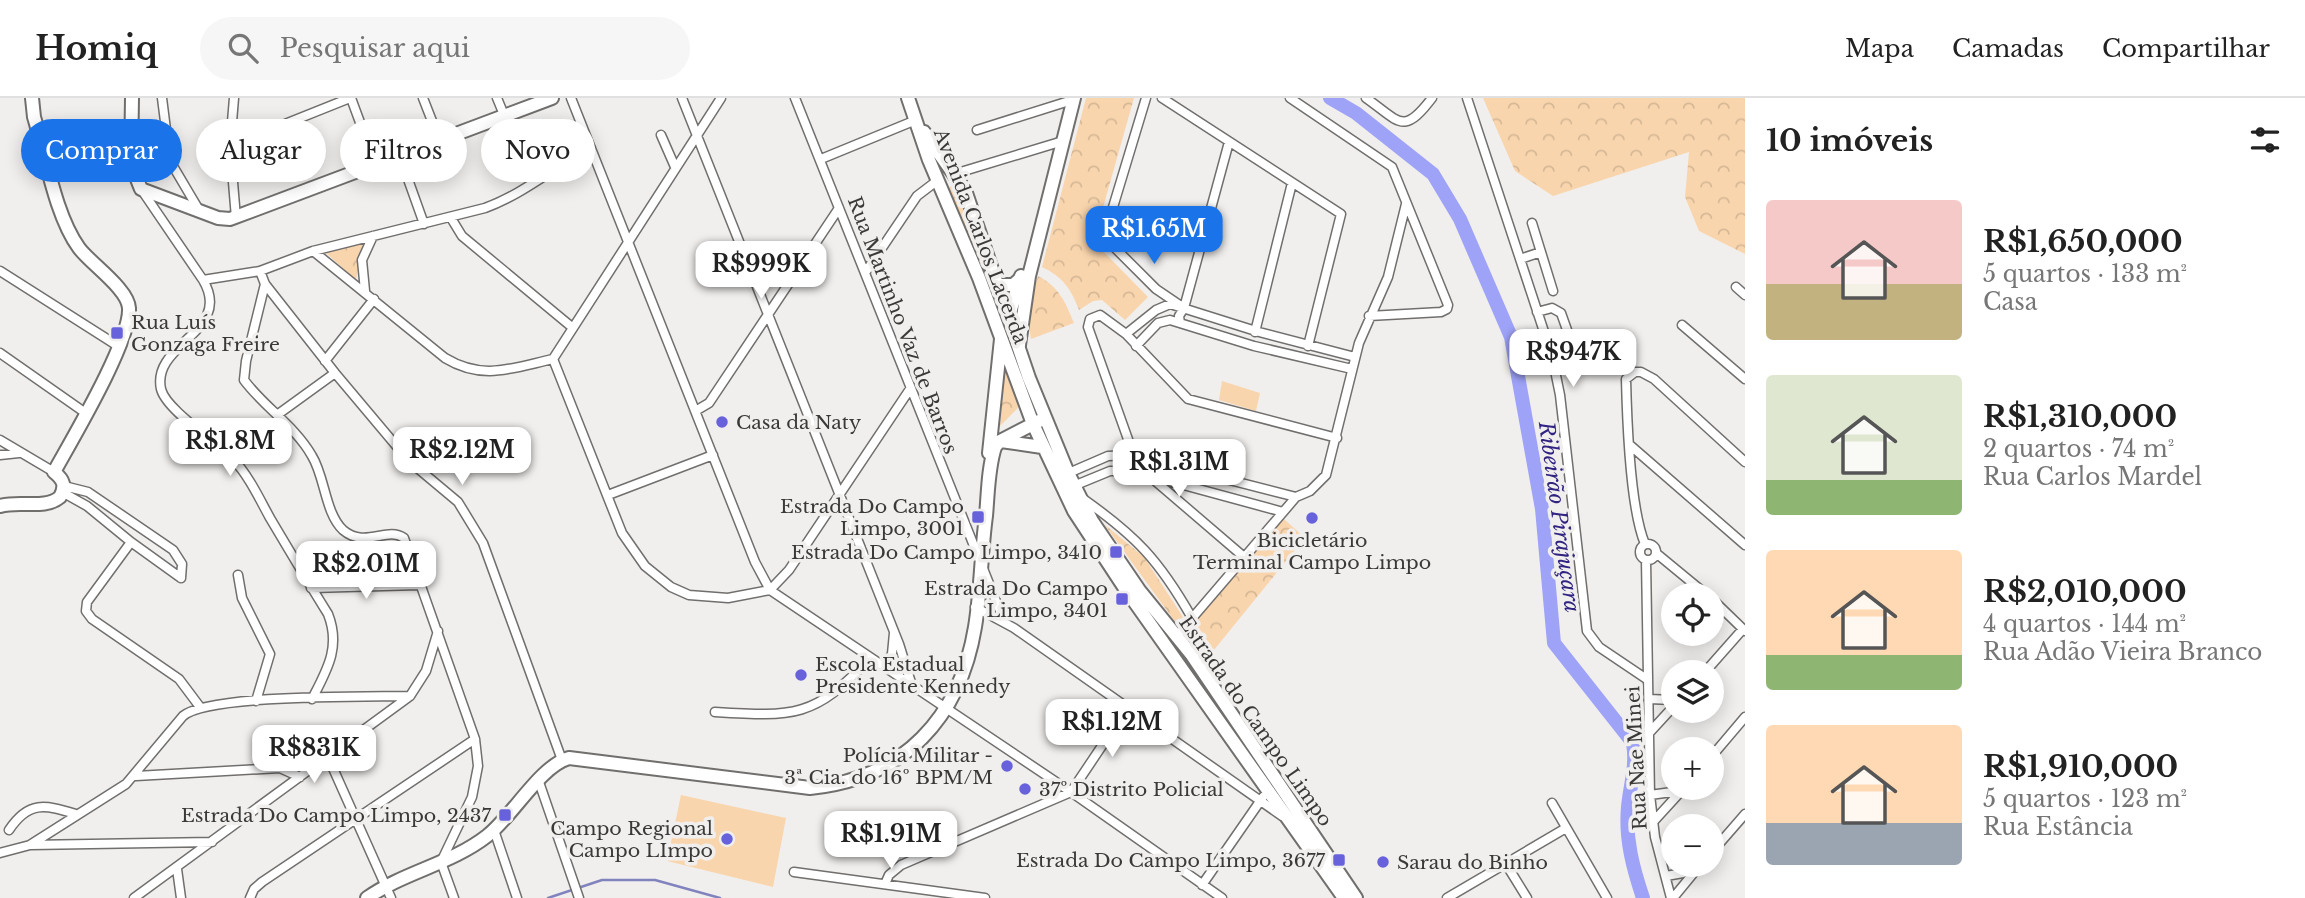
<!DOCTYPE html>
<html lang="pt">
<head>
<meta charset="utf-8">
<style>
  body { margin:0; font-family:"Libre Baskerville",serif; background:#f6f6f6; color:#222; height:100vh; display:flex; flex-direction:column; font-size:26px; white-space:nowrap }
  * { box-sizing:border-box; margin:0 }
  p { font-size:23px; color:#767676 }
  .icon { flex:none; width:38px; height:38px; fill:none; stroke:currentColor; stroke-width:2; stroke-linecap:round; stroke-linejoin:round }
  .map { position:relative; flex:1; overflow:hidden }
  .side { display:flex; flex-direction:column; background:#fff; width:560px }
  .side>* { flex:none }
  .top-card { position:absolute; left:21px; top:21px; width:665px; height:63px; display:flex; gap:14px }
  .controls { position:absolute; left:1661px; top:485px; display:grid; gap:14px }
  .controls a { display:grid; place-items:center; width:63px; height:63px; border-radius:50%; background:#fff; box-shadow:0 4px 18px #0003; font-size:35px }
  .price { position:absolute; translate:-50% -60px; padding:0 16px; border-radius:14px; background:#fff; color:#222; font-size:23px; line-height:46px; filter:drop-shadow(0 2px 4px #0008) }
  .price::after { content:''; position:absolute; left:50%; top:42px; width:21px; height:16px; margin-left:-10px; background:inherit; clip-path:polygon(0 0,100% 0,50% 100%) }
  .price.on { background:#1a73e8; color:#fff }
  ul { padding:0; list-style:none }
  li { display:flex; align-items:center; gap:21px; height:175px; padding:0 21px }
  li span { display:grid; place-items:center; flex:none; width:196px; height:140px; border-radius:7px; color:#555 }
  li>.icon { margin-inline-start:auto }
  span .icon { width:84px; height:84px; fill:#fffc; stroke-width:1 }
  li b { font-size:30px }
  h2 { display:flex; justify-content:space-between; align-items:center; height:84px; padding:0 21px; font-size:30px }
  .chip { padding:0 24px; border-radius:32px; background:#fff; box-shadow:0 4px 18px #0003; font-size:24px; line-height:63px }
  .chip.on { background:#1a73e8; color:#fff }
  header { display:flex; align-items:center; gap:42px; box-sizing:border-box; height:98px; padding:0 35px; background:#fff; border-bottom:2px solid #e0e0e0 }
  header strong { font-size:33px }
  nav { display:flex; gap:38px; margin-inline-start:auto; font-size:24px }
  .search { width:490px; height:63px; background:#f6f6f6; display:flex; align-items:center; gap:18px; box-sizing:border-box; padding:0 24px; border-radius:38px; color:#767676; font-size:26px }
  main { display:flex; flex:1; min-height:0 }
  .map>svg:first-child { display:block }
  .green { fill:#f9d5ad }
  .forest { fill:url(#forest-crowns) }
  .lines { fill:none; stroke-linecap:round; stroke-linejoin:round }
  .stream { stroke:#8183be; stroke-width:2.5 }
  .river { stroke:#9fa3f8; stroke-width:14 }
  .street-casing { stroke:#716f6d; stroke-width:11 }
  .secondary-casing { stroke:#716f6d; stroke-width:16 }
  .primary-casing { stroke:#716f6d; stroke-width:16 }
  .street { stroke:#fff; stroke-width:8 }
  .secondary { stroke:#fff; stroke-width:12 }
  .primary { stroke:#fff; stroke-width:12 }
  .poi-dot { fill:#6762db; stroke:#f1efed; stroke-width:2.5 }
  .labels { text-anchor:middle; stroke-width:7; stroke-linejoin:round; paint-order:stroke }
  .street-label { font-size:19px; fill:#3a3938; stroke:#f1efed }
  .poi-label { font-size:19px; fill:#3a3938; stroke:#f1efed; text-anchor:end }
  .water-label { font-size:21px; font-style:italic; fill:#302382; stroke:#f1efed }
</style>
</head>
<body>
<header>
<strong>Homiq</strong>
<div class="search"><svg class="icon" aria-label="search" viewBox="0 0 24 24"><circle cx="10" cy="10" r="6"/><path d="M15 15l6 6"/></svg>Pesquisar aqui</div>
<nav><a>Mapa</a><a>Camadas</a><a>Compartilhar</a></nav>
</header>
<main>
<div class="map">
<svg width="1745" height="800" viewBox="0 0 1745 800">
  <defs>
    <pattern id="forest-crowns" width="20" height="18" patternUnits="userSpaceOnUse" patternTransform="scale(1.75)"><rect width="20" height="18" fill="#f9d5ad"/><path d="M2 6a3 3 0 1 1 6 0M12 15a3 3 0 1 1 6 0" fill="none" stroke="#d6b896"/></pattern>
  </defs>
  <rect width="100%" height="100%" fill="#f1efed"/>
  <path class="green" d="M1222 283 1260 295 1256 313 1219 302Z
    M681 697 786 720 773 789 667 763Z"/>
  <path class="forest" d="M1086 0H1134L1095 138 1099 149 1148 199 1125 222 1102 202 1093 203 1079 212C1071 191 1063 179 1042 169Z
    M1483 0H1745V156L1699 133 1685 99 1689 54 1553 98 1515 73Z
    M957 84 994 202 992 206 947 91Z
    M363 144 356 182 325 154Z
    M1038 178C1059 189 1065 203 1074 225L1031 241 1027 216Z
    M1005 272 1020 304 1017 311 1000 328Z
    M1284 421 1305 440 1214 552 1210 547 1204 553 1192 544 1187 534Z
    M1104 426 1144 459 1183 519 1176 525Z"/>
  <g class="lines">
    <path class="stream" d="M548 800 602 782H655L720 800"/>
    <path class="river" d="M1330 0 1356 15 1433 76 1460 121 1511 239 1542 411 1554 545 1633 645C1637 668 1630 687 1628 709 1625 741 1633 770 1643 800"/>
    <defs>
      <path id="street" d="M162 0 170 63 199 112
        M234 0 230 48 236 120
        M351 0 375 65
        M423 0 439 41
        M497 0 504 17
        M571 0 755 464 770 492 1071 694 1222 800
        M682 0 899 546 912 588
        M795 0 1004 523
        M1146 0 1104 139 1156 191 1184 210
        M1162 0 1341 116 1308 248
        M1290 0 1392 69 1448 207 1447 211 1441 214 1369 218
        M1366 0C1400 24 1403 38 1432 0
        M1467 0 1552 258 1560 297 1587 533 1599 549 1648 582
        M977 32 1066 4
        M661 37 675 69
        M230 48 350 0
        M399 56 424 126
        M821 61 916 22
        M954 76 1063 43
        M141 91 203 182C234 234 151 245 161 291 166 312 217 344 233 361 249 378 259 400 270 420 289 452 308 484 328 516 341 549 327 572 312 601
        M451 120 462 138 573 230
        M1532 125 1553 193
        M313 153 445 260C483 283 512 270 553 261
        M1520 161 1541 154
        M0 173 118 248
        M260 173 265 186 335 275 409 363 458 404 483 445 562 662
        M865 175 917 98 938 82
        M203 182 260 173 313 153 485 110C524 96 555 68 591 50
        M265 186 246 263 244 282C264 309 295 328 312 358 325 379 325 415 343 432 365 451 387 428 404 440L475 641 478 668 472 699 441 764 454 800
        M1736 189 1745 197
        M365 193 362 162 373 138
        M1537 214 1552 210 1561 215 1578 263
        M1180 225 1179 218 1184 210 1229 44
        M1682 227 1745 281
        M1255 234 1292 85
        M1126 236 1156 212 1170 206 1259 234 1355 259
        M1136 248 1158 225 1170 222 1254 248 1352 271
        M0 255 87 316
        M553 261 622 435 645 468 671 489 689 497 728 500 770 492
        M553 261 721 0
        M325 263 374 201
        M697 312 709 305 839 110
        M277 317 335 275
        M0 342 54 374
        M1631 348 1745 447
        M0 357 19 355
        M1140 375 1088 229 1090 221 1100 217 1126 236 1188 301 1337 340
        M1064 377 1108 358 1132 357 1296 399
        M1153 381 1244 459
        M64 388 88 394 173 452 182 466 181 480
        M1071 389 1110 373H1132L1283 414
        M62 394 87 408 131 444
        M608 397 713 357
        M1082 400C1136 438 1159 462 1192 520
        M1640 454a8 8 0 1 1 16 0a8 8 0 1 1-16 0Z
        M1645 446C1630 410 1627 322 1626 281L1635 274H1641L1654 281 1745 364
        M1656 455 1707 497
        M1646 462 1650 697 1655 739 1671 800
        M238 477 242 500 270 556 256 603
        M181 480 131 444 87 504 86 513 92 521 179 581 200 609
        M311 490 419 487
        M770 492 789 472 910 291
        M1712 501 1745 533
        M975 509 1014 530 1282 718
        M1176 539 1296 399 1310 393 1326 377 1359 245 1388 179 1406 106
        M884 569 892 556 894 535
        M1705 574 1743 531
        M1649 601 1673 602
        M715 614C794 619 815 620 870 560
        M1650 634 1673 609
        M1712 658 1745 619
        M328 659 391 800
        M136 678 280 670 300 679
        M539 684 579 800
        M1650 697 1679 693
        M1552 705 1607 800
        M1653 724 1684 690
        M9 732C29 702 45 707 76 716
        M494 732 517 800
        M30 747 212 744
        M1712 754 1745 716
        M0 755 30 747 126 686 183 618C208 596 369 599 410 598
        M1506 766 1527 800
        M177 771 181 800
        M794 774 985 800
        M1666 778 1683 775 1695 768
        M885 786 889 777 901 767 1071 694 1128 609
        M1202 787 1263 699
        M134 800 410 598 426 573 438 533
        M250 800 254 791 262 784 475 641
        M1447 800 1566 730
        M1673 800 1701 766"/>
      <path id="secondary" d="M132 0 131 66 141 91 218 120 230 121 552 0
        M1009 218 1021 178
        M1019 247 1029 178 1074 0
        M0 408C19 402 45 412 60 399 66 388 64 382 54 374 71 343 131 243 129 210 128 191 91 166 79 150 55 117 46 58 34 19L32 0"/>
      <path id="primary" d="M908 0 929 62 979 180 1033 326 1074 413 1124 489 1344 800
        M924 34 965 92 1029 280 1068 375 1092 423 1139 492 1191 556 1356 800
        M999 187H1013L1020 181
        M1001 343 1042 349
        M989 355 1001 241
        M367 800C404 774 451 766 487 738 512 719 540 668 569 660L810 690C903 681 960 620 975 529 981 493 981 455 986 418 988 396 988 370 995 349L1000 343 1045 320"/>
    </defs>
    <use href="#street" class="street-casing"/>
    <use href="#secondary" class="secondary-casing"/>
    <use href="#primary" class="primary-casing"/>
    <use href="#street" class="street"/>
    <use href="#secondary" class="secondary"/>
    <use href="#primary" class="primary"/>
  </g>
  <g class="poi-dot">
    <rect x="110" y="228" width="14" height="14" rx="3.5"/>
    <circle cx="722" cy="324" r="7"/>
    <rect x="971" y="412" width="14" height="14" rx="3.5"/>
    <circle cx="1312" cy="420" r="7"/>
    <rect x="1109" y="447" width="14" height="14" rx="3.5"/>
    <rect x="1115" y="494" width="14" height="14" rx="3.5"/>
    <circle cx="801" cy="577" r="7"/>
    <circle cx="1007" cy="668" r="7"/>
    <circle cx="1025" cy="691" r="7"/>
    <rect x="498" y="710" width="14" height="14" rx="3.5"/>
    <circle cx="727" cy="741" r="7"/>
    <rect x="1332" y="755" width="14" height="14" rx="3.5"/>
    <circle cx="1383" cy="764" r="7"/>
  </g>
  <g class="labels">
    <g class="street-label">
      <text transform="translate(981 138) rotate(69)" y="7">Avenida Carlos Lacerda</text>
      <text transform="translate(903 227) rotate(69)" y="7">Rua Martinho Vaz de Barros</text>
      <text transform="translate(1256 623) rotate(55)" y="7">Estrada do Campo Limpo</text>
      <text transform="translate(1636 660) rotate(-93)" y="7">Rua Nae Minei</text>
    </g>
    <g class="poi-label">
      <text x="131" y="231" text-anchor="start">Rua Luís<tspan x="131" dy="22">Gonzaga Freire</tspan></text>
      <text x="736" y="331" text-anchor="start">Casa da Naty</text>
      <text x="964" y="415">Estrada Do Campo<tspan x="964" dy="22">Limpo, 3001</tspan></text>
      <text x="1312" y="449" text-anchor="middle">Bicicletário<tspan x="1312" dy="22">Terminal Campo Limpo</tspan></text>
      <text x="1102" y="461">Estrada Do Campo Limpo, 3410</text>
      <text x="1108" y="497">Estrada Do Campo<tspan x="1108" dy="22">Limpo, 3401</tspan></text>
      <text x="815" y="573" text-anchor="start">Escola Estadual<tspan x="815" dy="22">Presidente Kennedy</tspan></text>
      <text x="993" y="664">Polícia Militar -<tspan x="993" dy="22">3ª Cia. do 16º BPM/M</tspan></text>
      <text x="1039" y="698" text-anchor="start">37º Distrito Policial</text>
      <text x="491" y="724">Estrada Do Campo Limpo, 2437</text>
      <text x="713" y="737">Campo Regional<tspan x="713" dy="22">Campo LImpo</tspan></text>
      <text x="1325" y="769">Estrada Do Campo Limpo, 3677</text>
      <text x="1397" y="771" text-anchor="start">Sarau do Binho</text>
    </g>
    <g class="water-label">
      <text transform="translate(1559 419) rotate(82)" y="7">Ribeirão Pirajuçara</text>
    </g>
  </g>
</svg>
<div class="controls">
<a><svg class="icon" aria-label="locate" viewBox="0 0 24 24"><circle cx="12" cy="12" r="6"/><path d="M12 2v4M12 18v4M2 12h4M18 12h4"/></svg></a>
<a><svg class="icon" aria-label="layers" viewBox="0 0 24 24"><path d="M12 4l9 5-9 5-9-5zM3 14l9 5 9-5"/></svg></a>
<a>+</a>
<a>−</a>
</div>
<b class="price on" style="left:1154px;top:168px">R$1.65M</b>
<b class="price" style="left:761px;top:203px">R$999K</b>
<b class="price" style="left:1573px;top:291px">R$947K</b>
<b class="price" style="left:230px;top:380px">R$1.8M</b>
<b class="price" style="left:462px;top:389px">R$2.12M</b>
<b class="price" style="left:1179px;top:401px">R$1.31M</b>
<b class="price" style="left:366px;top:503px">R$2.01M</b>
<b class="price" style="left:1112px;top:661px">R$1.12M</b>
<b class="price" style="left:314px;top:687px">R$831K</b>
<b class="price" style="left:891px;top:773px">R$1.91M</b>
<div class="top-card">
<a class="chip on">Comprar</a>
<a class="chip">Alugar</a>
<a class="chip">Filtros</a>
<a class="chip">Novo</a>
</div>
</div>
<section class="side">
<h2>10 imóveis<svg class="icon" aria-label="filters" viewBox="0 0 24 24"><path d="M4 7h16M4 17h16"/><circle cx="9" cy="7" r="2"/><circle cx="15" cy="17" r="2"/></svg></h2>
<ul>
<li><span style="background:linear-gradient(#f6c9c9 60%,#c2b280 0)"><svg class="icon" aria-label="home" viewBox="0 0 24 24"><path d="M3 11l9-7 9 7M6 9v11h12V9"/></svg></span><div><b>R$1,650,000</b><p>5 quartos · 133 m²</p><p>Casa</p></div></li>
<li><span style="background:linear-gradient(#dfe7d0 75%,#8fb573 0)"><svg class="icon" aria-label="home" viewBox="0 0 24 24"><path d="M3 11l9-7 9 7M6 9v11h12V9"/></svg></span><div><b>R$1,310,000</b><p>2 quartos · 74 m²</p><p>Rua Carlos Mardel</p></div></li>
<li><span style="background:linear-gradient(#ffd9b3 75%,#8fb573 0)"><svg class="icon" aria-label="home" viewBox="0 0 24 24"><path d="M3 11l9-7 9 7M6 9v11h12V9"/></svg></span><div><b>R$2,010,000</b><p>4 quartos · 144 m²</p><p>Rua Adão Vieira Branco</p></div></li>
<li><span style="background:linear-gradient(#ffd9b3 70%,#9aa5b1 0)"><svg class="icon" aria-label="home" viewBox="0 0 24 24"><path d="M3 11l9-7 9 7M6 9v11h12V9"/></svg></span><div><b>R$1,910,000</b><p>5 quartos · 123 m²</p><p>Rua Estância</p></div></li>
</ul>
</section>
</main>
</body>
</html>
